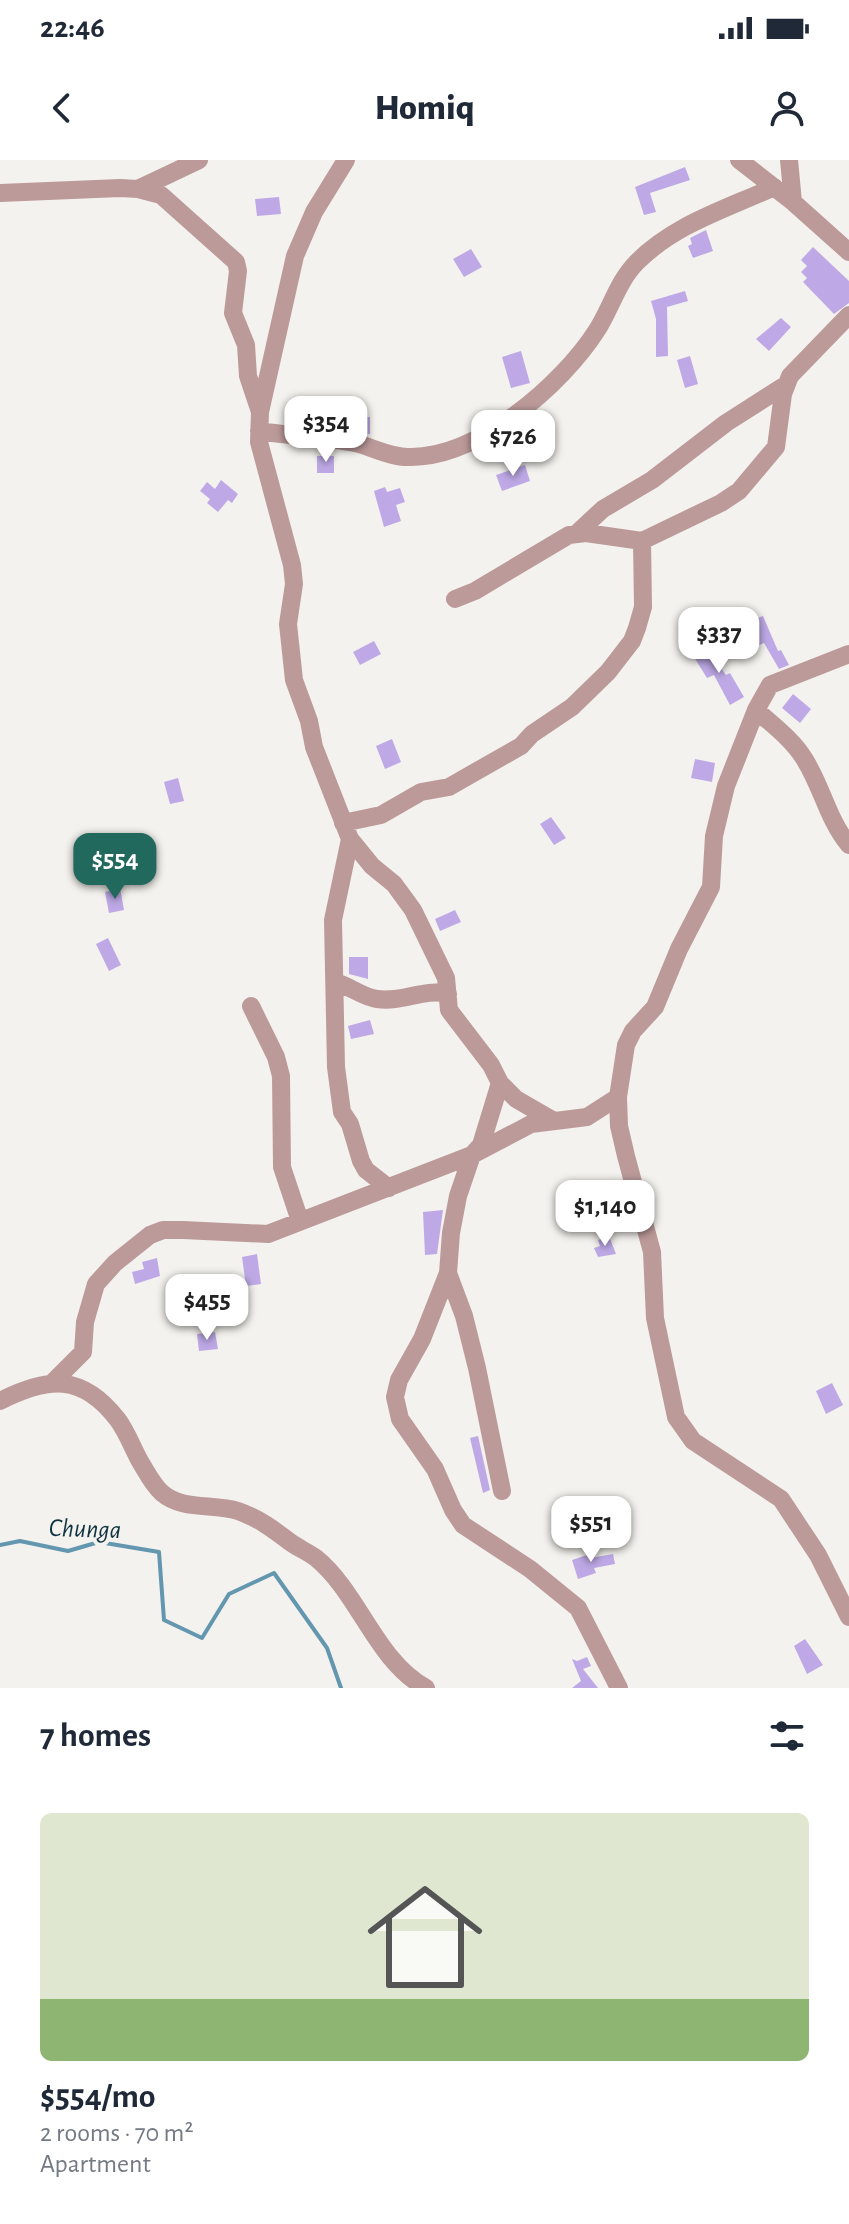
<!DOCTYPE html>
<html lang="en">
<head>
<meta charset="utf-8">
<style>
  body { margin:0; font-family:"Alegreya Sans",sans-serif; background:#f6f6f7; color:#1f2937; height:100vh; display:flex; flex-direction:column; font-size:30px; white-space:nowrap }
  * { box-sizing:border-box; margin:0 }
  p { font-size:26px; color:#747a83 }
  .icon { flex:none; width:44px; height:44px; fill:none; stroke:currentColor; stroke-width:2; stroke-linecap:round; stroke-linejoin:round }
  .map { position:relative; height:1528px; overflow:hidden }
  .details { display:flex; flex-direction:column; background:#fff; flex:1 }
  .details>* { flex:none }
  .price { position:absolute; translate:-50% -68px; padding:0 18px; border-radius:16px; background:#fff; color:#222; font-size:26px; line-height:52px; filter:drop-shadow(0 2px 4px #0008) }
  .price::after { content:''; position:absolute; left:50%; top:48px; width:24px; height:18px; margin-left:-12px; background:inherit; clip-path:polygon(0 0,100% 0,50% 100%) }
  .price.selected { background:#21685d; color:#fff }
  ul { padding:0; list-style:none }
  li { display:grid; align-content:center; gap:16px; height:424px; padding:0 40px }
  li+li { border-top:2px solid #e0e1e3 }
  li span { display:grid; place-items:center; height:248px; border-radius:12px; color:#555 }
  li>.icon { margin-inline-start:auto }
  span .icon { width:144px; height:144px; fill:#fffc; stroke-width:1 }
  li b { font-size:34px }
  h2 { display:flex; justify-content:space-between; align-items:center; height:96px; padding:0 40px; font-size:34px }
  .status { display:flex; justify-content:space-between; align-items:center; height:56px; padding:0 40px; background:#fff; direction:ltr }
  .status svg { height:22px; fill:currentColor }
  header { display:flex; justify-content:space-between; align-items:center; height:104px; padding:0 40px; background:#fff; font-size:36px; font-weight:800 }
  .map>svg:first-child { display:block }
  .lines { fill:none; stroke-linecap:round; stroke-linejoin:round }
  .stream { stroke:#6396af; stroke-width:4 }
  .building { fill:#bea9e6 }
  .minor { stroke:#bc9a9a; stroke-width:18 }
  .labels { text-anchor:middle; stroke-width:8; stroke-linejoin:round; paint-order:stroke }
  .water-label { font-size:26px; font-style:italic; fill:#103342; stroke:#f4f2ee }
</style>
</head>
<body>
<div class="status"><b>22:46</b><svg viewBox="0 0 49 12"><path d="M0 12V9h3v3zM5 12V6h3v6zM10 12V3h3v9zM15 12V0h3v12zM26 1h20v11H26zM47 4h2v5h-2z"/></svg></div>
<header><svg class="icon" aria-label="back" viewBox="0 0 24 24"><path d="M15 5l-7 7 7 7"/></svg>Homiq<svg class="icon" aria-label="person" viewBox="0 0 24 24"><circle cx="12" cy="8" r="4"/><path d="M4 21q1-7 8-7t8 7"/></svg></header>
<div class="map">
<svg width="849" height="1528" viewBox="0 0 849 1528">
  <rect width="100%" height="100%" fill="#f4f2ee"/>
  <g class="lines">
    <path class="stream" d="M0 1385 20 1381 68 1391 99 1382 159 1392 164 1460 202 1478 229 1434 274 1413 327 1488 341 1528"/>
  </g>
  <path class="building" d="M685 7 690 20 650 33 656 52 644 55 635 27Z
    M279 37 281 54 257 56 255 39Z
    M706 70 713 91 693 98 688 86 692 84 690 78Z
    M813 87 849 121V143L834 154 803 122 807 118 801 112 807 106 801 100Z
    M471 89 482 107 464 117 453 99Z
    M685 131 688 141 667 147 668 196 656 197V159L651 141Z
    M781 158 791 167 769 191 756 179Z
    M521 191 530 223 511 228 502 197Z
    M690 196 698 224 685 228 677 200Z
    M338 256 370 257V274L338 268Z
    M317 296H334V313H317Z
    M525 305 530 321 502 331 496 315Z
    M221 320 238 334 232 343 228 340 218 352 207 343 210 339 200 331 207 322 215 329Z
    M385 327 387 332 400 328 405 342 396 345 401 361 384 367 374 331Z
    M763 456 778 491 781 490 789 505 779 509 764 483 757 486 747 462Z
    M374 481 381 494 360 505 353 492Z
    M711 486 717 496 714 498 726 515 730 513 744 537 730 545 714 515 707 518 694 497Z
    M793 534 811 549 800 563 782 548Z
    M392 579 401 602 385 609 376 586Z
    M695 599 715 603 712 622 691 618Z
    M178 618 184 641 170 644 164 622Z
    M551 657 566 678 554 685 540 664Z
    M120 728 124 750 109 753 105 732Z
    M455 750 461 762 440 771 435 759Z
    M108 778 121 805 109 811 96 784Z
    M349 797H368V819L349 814Z
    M370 860 374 874 351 879 348 866Z
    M443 1050 437 1094 425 1095 423 1052Z
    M609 1076 616 1094 598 1097 594 1088 600 1086 598 1080Z
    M257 1094 261 1124 246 1126 242 1097Z
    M157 1098 160 1116 135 1124 132 1112 144 1109 142 1102Z
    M215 1172 218 1189 199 1191 197 1174Z
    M832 1223 843 1245 826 1254 816 1231Z
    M478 1276 490 1330 483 1333 470 1278Z
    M590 1394 591 1398 613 1394 615 1404 594 1408 596 1413 578 1419 572 1400Z
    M805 1479 823 1505 807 1514 794 1486Z
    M587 1497 591 1506 583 1509 598 1528H572L581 1521 572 1499 577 1501Z"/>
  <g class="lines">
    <path class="minor" d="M739 0 793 42 849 92
      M789 0 793 42
      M138 29 199 0
      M0 33 120 28 138 29 161 35 236 102 238 111 233 153 246 185 248 216 260 252 259 282 292 405 294 424 288 464 294 520 309 561 314 587 350 679 372 706 394 724 413 750 446 818 449 850 491 905 500 923 516 939 554 961
      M260 252 295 96 314 52 346 0
      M259 271C290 276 324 277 355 283 372 287 390 297 408 297 477 299 562 225 597 170 611 148 618 121 637 102 675 64 726 49 774 27
      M576 374 603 349 652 320 726 263 787 224
      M455 439 475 431 569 375 586 373 642 381 721 343 739 331 776 287 783 234 790 216 849 155
      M756 550C774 566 793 580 805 600 822 627 828 660 849 685
      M343 663 381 655 421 632 449 627 521 586 532 574 572 547 608 512 632 481 637 468 643 447 642 381
      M350 679 333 760 336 907 342 952 350 964 361 1001 366 1010 389 1028
      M335 822C350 826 362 837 377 839 403 843 423 828 448 834
      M251 846 276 897 281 916 282 1007 300 1061
      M500 923 481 985 472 995 458 1036 451 1073 448 1113 464 1156 477 1208 502 1331
      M618 937 619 966 626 996 652 1092 655 1158 676 1257 693 1281 781 1339 818 1395 849 1457
      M448 1113 422 1179 399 1220 395 1237 400 1259 435 1309 453 1350 463 1365 530 1409 578 1448 619 1528
      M53 1222 83 1192 85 1162 96 1124 115 1103 150 1075 163 1070H183L268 1074 472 995 531 964 587 957 618 937 626 885 633 871 655 847 679 789 711 727 714 676 726 626 756 550 770 525 849 494
      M0 1241C48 1217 82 1213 118 1260 127 1272 133 1289 141 1303 147 1313 153 1325 162 1333 183 1351 213 1343 238 1351 258 1358 273 1369 290 1382 298 1388 308 1392 316 1398 359 1433 376 1501 426 1528"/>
  </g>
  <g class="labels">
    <g class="water-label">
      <text transform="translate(85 1368) rotate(2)" y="9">Chunga</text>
    </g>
  </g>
</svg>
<b class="price" style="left:326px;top:304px">$354</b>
<b class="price" style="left:513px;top:318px">$726</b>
<b class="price" style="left:719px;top:515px">$337</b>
<b class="price selected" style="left:115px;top:741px">$554</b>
<b class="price" style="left:605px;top:1088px">$1,140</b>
<b class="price" style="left:207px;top:1182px">$455</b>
<b class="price" style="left:591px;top:1404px">$551</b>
</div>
<section class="details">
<h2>7 homes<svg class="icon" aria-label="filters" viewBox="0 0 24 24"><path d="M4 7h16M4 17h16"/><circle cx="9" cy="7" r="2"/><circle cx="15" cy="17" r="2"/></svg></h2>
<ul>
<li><span style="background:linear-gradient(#dfe7d0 75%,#8fb573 0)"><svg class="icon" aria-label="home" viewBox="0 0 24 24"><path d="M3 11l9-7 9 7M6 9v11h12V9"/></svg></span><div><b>$554/mo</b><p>2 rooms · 70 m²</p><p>Apartment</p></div></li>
</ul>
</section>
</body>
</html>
